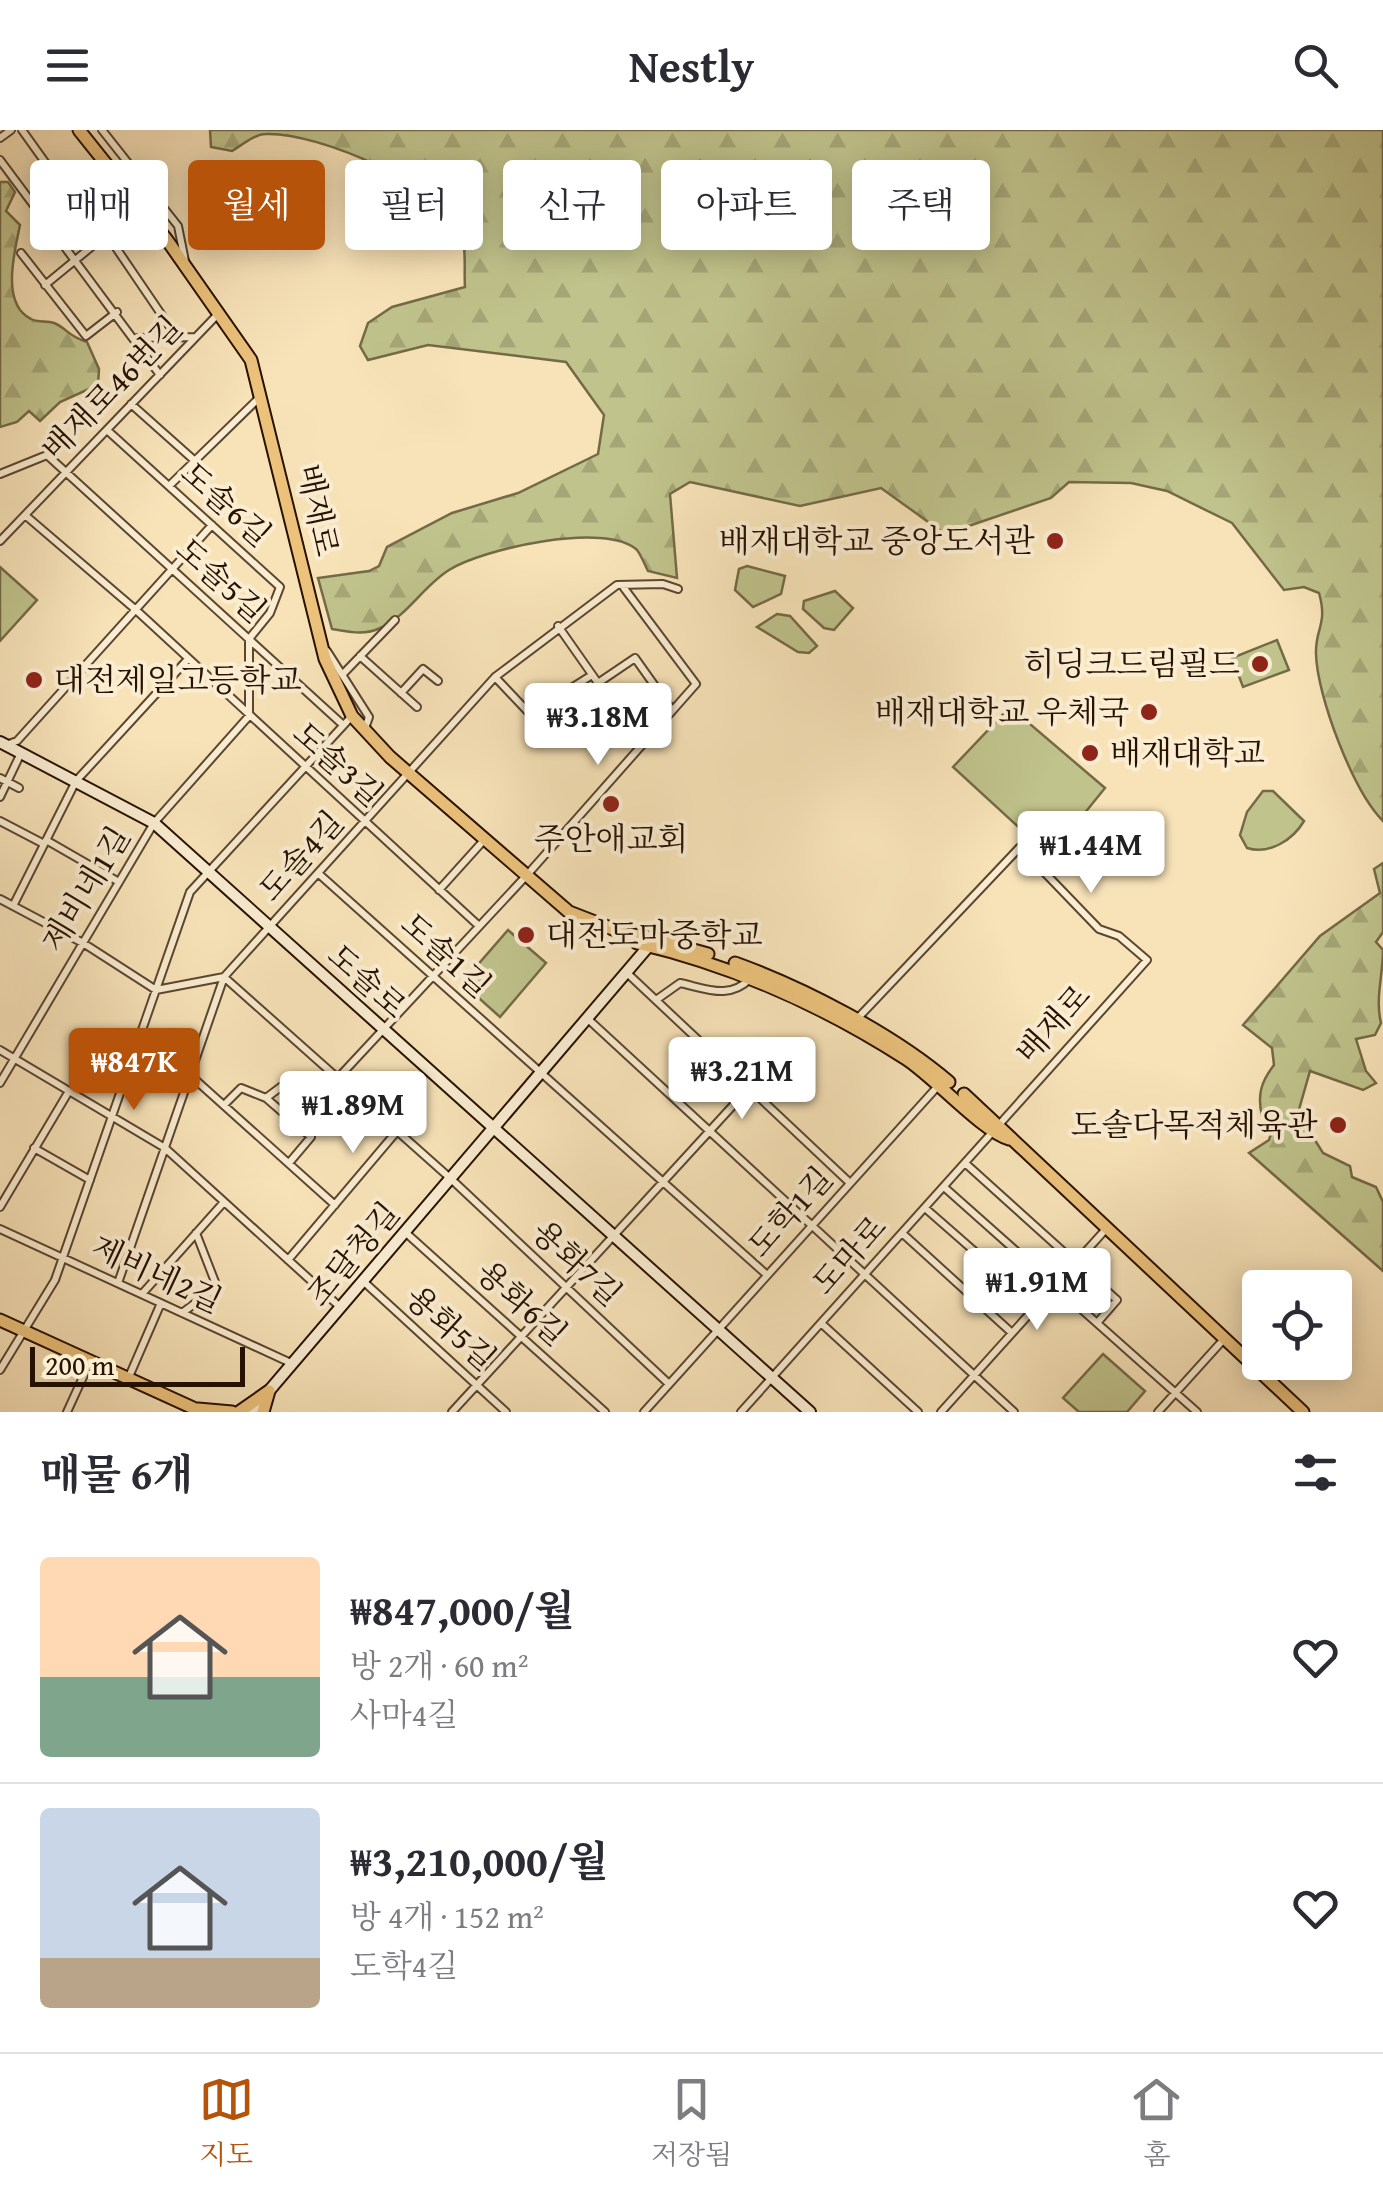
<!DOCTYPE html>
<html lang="ko">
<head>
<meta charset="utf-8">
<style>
  body { margin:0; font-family:"Gentium Book Plus","Noto Serif KR",serif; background:#f2f2f3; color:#2b2b33; height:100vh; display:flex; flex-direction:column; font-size:38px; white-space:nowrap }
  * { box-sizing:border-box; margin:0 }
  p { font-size:32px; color:#7c7c81 }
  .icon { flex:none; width:55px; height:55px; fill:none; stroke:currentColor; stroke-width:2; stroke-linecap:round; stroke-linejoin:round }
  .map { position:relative; height:1282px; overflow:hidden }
  .panel { display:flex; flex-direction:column; background:#fff; flex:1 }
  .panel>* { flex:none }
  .guide { position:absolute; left:30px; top:30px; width:1325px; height:90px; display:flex; gap:20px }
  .tools { position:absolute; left:1242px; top:1140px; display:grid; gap:20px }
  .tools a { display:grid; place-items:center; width:110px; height:110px; border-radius:10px; background:#fff; box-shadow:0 5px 25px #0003; font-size:50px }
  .scale { position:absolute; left:30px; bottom:25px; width:215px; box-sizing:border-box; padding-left:10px; border:5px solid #271101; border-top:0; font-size:28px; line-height:35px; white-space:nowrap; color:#271101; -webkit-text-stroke:8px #faedd2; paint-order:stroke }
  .price { position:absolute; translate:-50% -85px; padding:0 22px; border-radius:10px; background:#fff; color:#222; font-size:32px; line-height:65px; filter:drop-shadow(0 2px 5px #0008) }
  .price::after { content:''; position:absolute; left:50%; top:60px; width:30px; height:22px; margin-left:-15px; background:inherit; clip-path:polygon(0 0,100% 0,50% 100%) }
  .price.active { background:#b45309; color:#fff }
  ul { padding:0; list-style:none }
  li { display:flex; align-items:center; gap:30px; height:250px; padding:0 40px }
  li+li { border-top:2px solid #e1e1e2 }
  li span { display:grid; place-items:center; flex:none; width:280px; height:200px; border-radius:10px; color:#555 }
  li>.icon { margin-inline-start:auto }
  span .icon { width:120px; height:120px; fill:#fffc; stroke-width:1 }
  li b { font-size:42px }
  h2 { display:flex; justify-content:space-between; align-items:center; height:120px; padding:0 40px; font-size:42px }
  .chip { padding:0 35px; border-radius:10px; background:#fff; box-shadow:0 5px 25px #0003; font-size:35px; line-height:90px }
  .chip.active { background:#b45309; color:#fff }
  header { display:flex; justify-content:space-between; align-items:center; height:130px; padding:0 40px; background:#fff; font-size:45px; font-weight:800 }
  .tab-bar { display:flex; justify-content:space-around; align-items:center; height:140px; border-top:2px solid #e1e1e2; background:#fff; font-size:28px; color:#7c7c81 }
  .tab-bar a { display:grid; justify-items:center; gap:5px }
  .tab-bar .active { color:#b45309 }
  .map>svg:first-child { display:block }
  .green { fill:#c0c38c; stroke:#746a46; stroke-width:2.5 }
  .forest { fill:url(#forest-firs); stroke:#746a46; stroke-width:2.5 }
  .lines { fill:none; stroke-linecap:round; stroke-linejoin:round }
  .street-casing { stroke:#5b462f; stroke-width:10 }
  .secondary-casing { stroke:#271101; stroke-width:14 }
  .primary-casing { stroke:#271101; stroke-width:15 }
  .street { stroke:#faedd2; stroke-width:6 }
  .secondary { stroke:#faedd2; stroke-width:10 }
  .primary { stroke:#ecc27c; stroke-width:11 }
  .poi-dot { fill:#8f2418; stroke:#faedd2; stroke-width:4 }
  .labels { text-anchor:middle; stroke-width:8; stroke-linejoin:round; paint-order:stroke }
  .street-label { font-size:32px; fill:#271101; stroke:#faedd2 }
  .poi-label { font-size:32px; fill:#271101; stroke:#faedd2; text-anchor:end }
</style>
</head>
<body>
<header><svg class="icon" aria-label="menu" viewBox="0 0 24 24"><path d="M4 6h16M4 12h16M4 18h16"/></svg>Nestly<svg class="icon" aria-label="search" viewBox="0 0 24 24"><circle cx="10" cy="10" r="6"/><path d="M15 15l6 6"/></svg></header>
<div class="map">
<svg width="1383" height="1282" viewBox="0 0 1383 1282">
  <defs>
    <pattern id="forest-firs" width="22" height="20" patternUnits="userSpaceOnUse" patternTransform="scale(2.5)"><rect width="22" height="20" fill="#c0c38c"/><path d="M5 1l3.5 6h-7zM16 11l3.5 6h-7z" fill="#a5a677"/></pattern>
  </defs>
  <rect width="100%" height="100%" fill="#f8e3b9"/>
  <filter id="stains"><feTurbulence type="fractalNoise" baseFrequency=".002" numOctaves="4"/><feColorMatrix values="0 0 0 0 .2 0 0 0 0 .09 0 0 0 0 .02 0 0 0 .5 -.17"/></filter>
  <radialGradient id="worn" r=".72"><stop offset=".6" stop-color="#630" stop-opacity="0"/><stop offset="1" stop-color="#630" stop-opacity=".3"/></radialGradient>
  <path class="green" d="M747 436 785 446 781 464 753 477 735 460 739 439Z
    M0 437 37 470 0 511Z
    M835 461 853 478 834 500 824 498 803 479 804 471Z
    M777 484 790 486 817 516 809 523 798 522 757 497Z
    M1277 510 1289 540 1243 557 1232 528Z
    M1010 577 1105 658 1050 726 953 637Z
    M1263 661H1273L1304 691C1293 710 1269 725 1247 718L1240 705 1247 682Z
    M508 800 546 833 500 887 462 853Z
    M1103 1224 1145 1261 1127 1282H1079L1063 1268Z"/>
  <path class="forest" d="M210 0H1383V691C1353 661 1317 566 1316 524 1315 498 1328 495 1319 463L1304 457 1284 460 1232 393 1167 361 1131 353 1069 352 1051 368 945 404 881 358 800 376 690 352 670 364 677 448 648 441C645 435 641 425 637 420 607 391 481 419 449 440 422 457 407 487 378 499 364 505 348 502 332 499L318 448 369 441 379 436 387 417 452 383 518 363 598 324 604 285 566 232 428 215 368 230 360 216 368 193 392 177 465 157C464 143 466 124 463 110 448 56 318 2 266 4 255 4 242 15 232 21L211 17Z
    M0 52H8L15 62 6 81 20 95C15 120 0 174 31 189 38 193 47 190 54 193 67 198 67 206 87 212L99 239 98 255 60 272 40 291 29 281 17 292 0 297Z
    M1383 733V802L1376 812 1383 820C1383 845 1375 869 1381 893L1375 905 1356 909 1366 941 1376 953 1363 960 1310 941 1298 983 1323 1023 1350 1036 1352 1047 1376 1057 1383 1072V1141L1249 1023 1269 1010 1276 989 1262 986C1257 965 1261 952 1274 935L1272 918 1243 895 1320 806 1380 763 1374 739Z"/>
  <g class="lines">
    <defs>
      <path id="street" d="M22 0 75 74 106 103 176 206
        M102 0 178 96 186 136
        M0 8 11 0
        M0 30 160 245
        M21 123 86 206 117 182
        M45 155 141 76
        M137 208 195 207
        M131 274 195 331
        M0 344 47 325 342 594
        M169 356 261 266
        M25 385 136 480 479 796
        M0 411 218 184
        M558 496 598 553 647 611
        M327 521 369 587 364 601
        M360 526 417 577
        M343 544 395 490
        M495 547 530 584 592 545
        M598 553 635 528 672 580
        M401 563 423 539 438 551
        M6 615 17 611 212 395
        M0 648 19 658
        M0 667 21 623
        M0 691 44 714
        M46 710 119 752
        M319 744 767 1145
        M439 760 485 709
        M0 769 83 813 156 860 224 847 450 1048 669 1254
        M13 776 76 651 188 529
        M626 842 850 1053
        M656 870 680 853C708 859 729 870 751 848
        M588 889 1014 1282
        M0 920 165 1018 340 1177
        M190 945 335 1075
        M338 948 527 745 696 554 624 458
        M0 953 154 693 249 586V509L270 483 280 457 107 300
        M266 968 290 950
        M225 974 241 958 266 968 311 1007 289 1033
        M34 1018 90 1050
        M965 1033 1117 1170 1097 1193
        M944 1057 1197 1282
        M0 1077 69 961
        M925 1078 1037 1176
        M0 1099 293 1234
        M405 1102 605 1282
        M902 1103 1012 1203
        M288 1130 398 1000
        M363 1151 506 1282
        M118 1153 224 847 495 547 617 455 663 454 678 459
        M142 1164 224 1072
        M182 1183 217 1157 196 1103
        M821 1193 918 1282
        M0 1240 55 1150 190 762 352 586
        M128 1249 161 1173
        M67 1282 89 1234
        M452 1282 749 958
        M644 1282 938 956
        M741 1282 1147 830 1119 806 1099 799 1020 717 857 889
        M941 1282 1106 1099
        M1158 1282 1224 1209"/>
      <path id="secondary" d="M0 612 154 693 810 1282
        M251 1282 653 811"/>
      <path id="primary" d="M79 0 167 110 251 230 325 529 352 586 390 627 569 782 631 806 637 813C731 835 824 876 906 929 934 947 983 1002 1009 1009
        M631 806 639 805 708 824
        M735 833C804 858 893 904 949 952
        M964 964 1303 1282
        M0 1190 202 1282
        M198 1279 232 1282
        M239 1282 269 1261
        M263 1282 269 1261"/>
    </defs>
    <use href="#street" class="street-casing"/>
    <use href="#secondary" class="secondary-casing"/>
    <use href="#primary" class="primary-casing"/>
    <use href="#street" class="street"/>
    <use href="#secondary" class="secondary"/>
    <use href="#primary" class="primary"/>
  </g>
  <g class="poi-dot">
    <circle cx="1055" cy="411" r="10"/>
    <circle cx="1260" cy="534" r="10"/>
    <circle cx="34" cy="550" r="10"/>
    <circle cx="1149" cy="582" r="10"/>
    <circle cx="1090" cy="623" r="10"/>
    <circle cx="611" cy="674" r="10"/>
    <circle cx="526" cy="805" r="10"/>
    <circle cx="1338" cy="995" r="10"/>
  </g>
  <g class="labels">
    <g class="street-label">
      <text transform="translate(112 258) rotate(-46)" y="11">배재로46번길</text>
      <text transform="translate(226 374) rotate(42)" y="11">도솔6길</text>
      <text transform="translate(318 380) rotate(78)" y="11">배재로</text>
      <text transform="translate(221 450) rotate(42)" y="11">도솔5길</text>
      <text transform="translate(338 634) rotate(42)" y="11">도솔3길</text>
      <text transform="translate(301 726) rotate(-48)" y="11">도솔4길</text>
      <text transform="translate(86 759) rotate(-59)" y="11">제비네1길</text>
      <text transform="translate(446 825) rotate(42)" y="11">도솔1길</text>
      <text transform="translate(367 851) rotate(42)" y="11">도솔로</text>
      <text transform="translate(1053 894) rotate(-48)" y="11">배재로</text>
      <text transform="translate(790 1082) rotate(-48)" y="11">도학1길</text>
      <text transform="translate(353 1124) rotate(-50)" y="11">조달청길</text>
      <text transform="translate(849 1125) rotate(-48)" y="11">도마로</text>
      <text transform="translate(577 1133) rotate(43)" y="11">용화7길</text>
      <text transform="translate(157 1144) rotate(25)" y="11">제비네2길</text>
      <text transform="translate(522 1173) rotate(42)" y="11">용화6길</text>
      <text transform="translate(451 1198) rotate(42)" y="11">용화5길</text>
    </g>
    <g class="poi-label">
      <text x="1035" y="422">배재대학교 중앙도서관</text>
      <text x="1240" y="545">히딩크드림필드</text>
      <text x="54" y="561" text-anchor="start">대전제일고등학교</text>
      <text x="1129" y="593">배재대학교 우체국</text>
      <text x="1110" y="634" text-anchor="start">배재대학교</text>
      <text x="611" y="720" text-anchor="middle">주안애교회</text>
      <text x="546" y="816" text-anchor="start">대전도마중학교</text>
      <text x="1318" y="1006">도솔다목적체육관</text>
    </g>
  </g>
  <rect width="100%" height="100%" filter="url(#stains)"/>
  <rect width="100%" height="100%" fill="url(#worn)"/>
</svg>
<div class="tools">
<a><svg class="icon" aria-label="locate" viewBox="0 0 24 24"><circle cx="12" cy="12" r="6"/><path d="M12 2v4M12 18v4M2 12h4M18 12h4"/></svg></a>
</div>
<div class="scale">200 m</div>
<b class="price" style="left:598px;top:638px">₩3.18M</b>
<b class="price" style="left:1091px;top:766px">₩1.44M</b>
<b class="price active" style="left:134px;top:983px">₩847K</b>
<b class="price" style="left:742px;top:992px">₩3.21M</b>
<b class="price" style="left:353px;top:1026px">₩1.89M</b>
<b class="price" style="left:1037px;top:1203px">₩1.91M</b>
<div class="guide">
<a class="chip">매매</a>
<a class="chip active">월세</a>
<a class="chip">필터</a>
<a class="chip">신규</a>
<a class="chip">아파트</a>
<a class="chip">주택</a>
</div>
</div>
<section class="panel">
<h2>매물 6개<svg class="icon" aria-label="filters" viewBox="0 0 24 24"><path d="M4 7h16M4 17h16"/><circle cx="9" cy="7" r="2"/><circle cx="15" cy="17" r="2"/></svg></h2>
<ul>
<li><span style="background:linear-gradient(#ffd9b3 60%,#7fa58c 0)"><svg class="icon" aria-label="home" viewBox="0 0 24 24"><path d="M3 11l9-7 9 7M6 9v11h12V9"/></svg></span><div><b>₩847,000/월</b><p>방 2개 · 60 m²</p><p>사마4길</p></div><svg class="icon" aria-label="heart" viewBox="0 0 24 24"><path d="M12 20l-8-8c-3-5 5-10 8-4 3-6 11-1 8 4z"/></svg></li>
<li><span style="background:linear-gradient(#c9d6e8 75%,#b9a48a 0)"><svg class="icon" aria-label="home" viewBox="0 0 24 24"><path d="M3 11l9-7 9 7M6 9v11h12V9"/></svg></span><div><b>₩3,210,000/월</b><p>방 4개 · 152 m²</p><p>도학4길</p></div><svg class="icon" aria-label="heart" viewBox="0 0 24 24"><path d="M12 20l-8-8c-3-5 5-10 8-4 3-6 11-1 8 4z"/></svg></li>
</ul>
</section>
<nav class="tab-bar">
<a class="active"><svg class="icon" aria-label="map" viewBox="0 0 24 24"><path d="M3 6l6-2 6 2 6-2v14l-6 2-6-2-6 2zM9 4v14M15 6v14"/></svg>지도</a>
<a><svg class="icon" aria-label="saved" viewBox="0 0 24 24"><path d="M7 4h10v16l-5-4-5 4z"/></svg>저장됨</a>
<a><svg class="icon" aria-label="home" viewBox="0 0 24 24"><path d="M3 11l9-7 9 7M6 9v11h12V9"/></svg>홈</a>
</nav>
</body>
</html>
